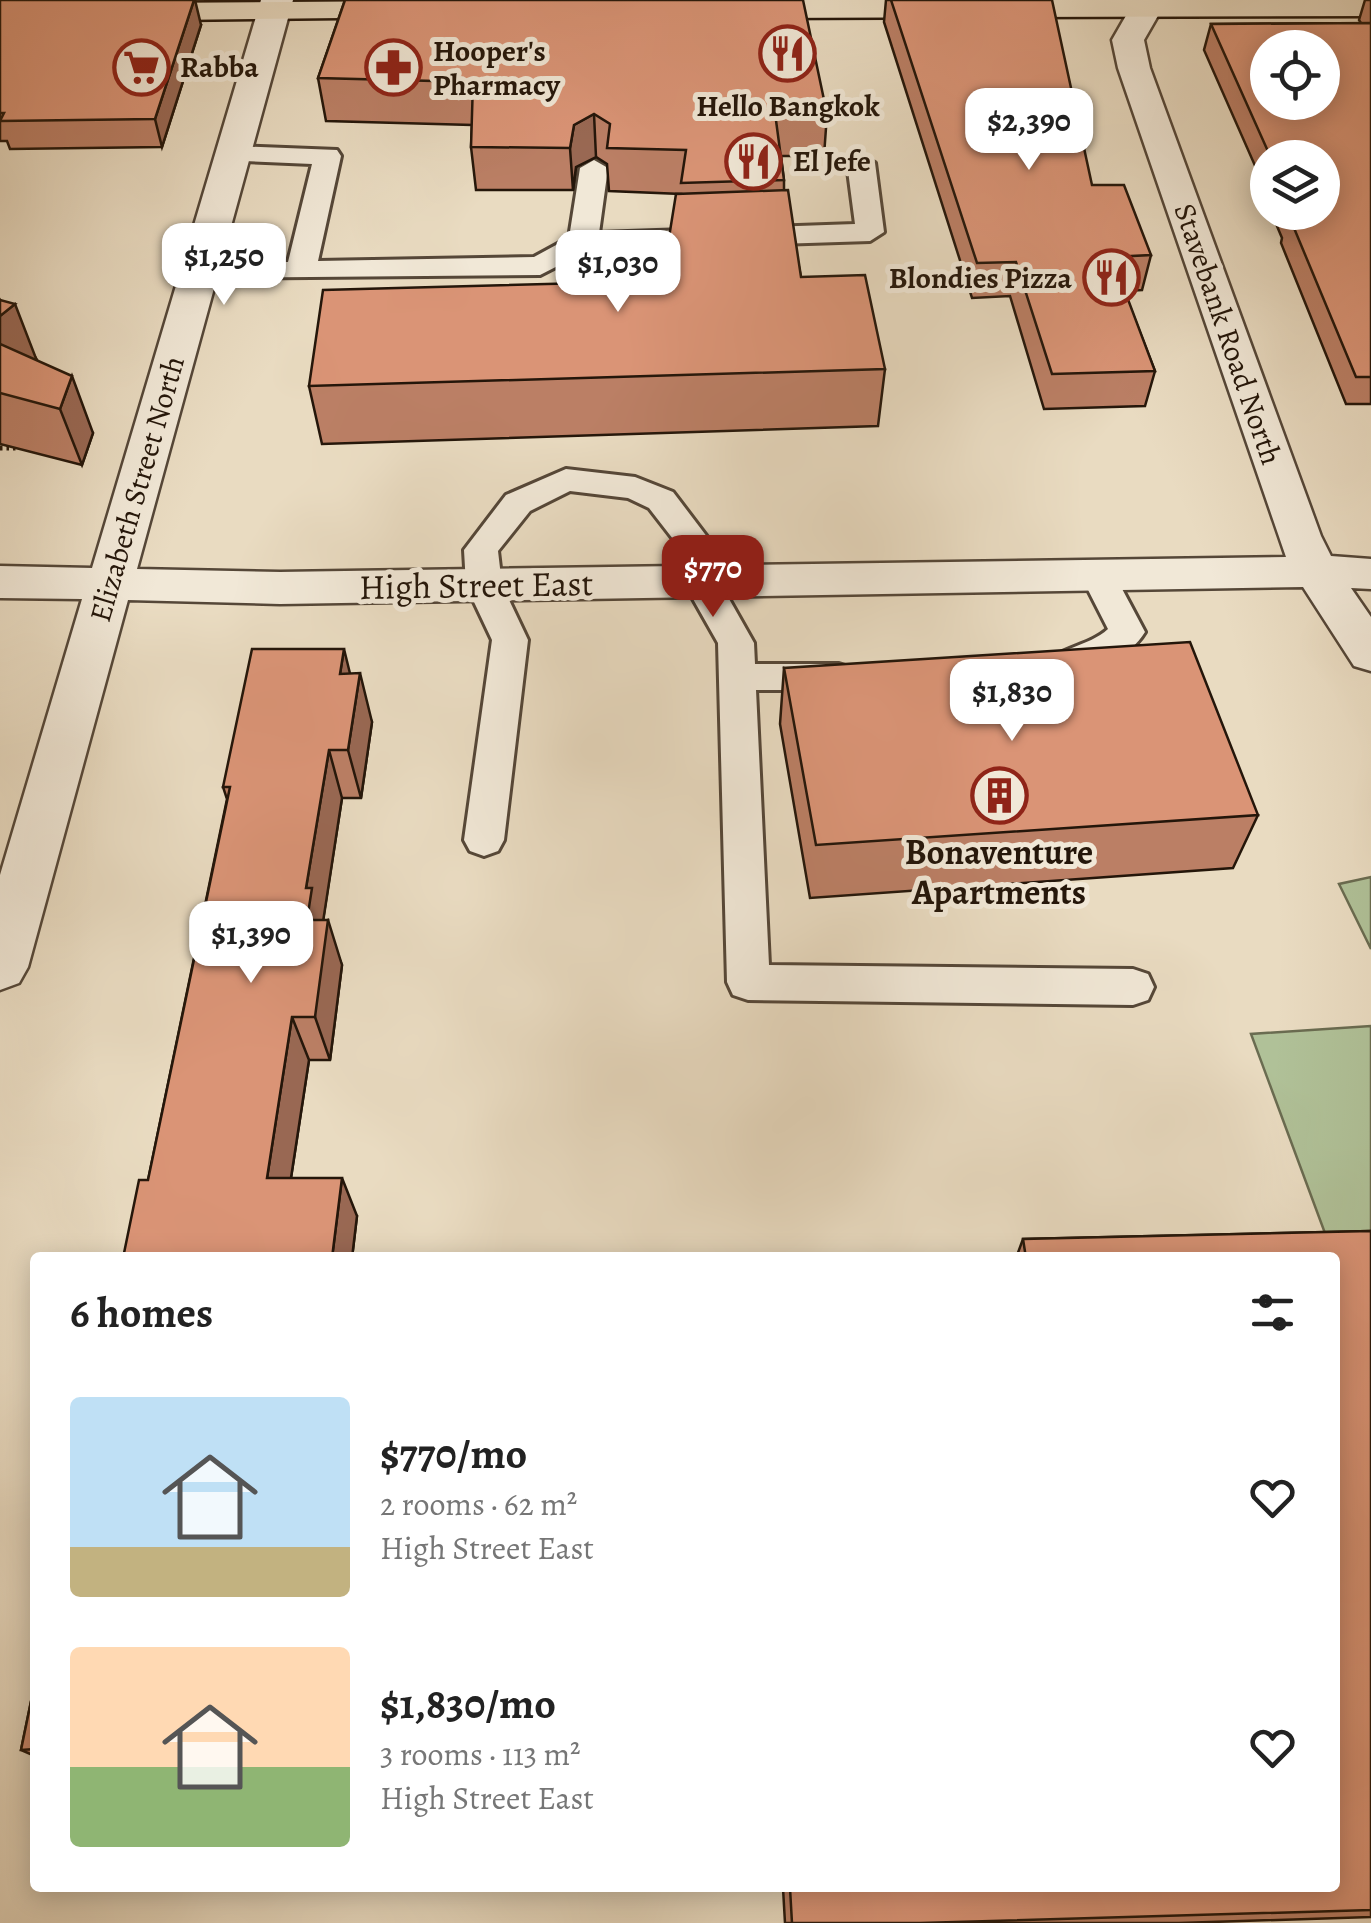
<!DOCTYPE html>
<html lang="en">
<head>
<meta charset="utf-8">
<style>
  body { margin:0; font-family:Alegreya,serif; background:#f2f2f2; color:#222; height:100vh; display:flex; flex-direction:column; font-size:38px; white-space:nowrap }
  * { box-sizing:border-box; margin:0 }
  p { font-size:32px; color:#767676 }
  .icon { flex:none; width:55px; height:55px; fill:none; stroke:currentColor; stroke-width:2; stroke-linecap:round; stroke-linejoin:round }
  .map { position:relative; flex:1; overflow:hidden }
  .sheet { position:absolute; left:30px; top:1252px; width:1310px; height:640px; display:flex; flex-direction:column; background:#fff; border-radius:10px; box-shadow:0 5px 25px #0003 }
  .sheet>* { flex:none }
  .fabs { position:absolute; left:1250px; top:30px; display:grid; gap:20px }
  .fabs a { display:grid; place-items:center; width:90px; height:90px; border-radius:50%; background:#fff; box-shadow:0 5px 25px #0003; font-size:50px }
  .price { position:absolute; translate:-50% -85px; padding:0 22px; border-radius:20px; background:#fff; color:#222; font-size:32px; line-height:65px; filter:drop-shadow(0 2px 5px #0008) }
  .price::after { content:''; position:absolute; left:50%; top:60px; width:30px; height:22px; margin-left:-15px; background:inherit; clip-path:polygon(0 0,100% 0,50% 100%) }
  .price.active { background:#8f2418; color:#fff }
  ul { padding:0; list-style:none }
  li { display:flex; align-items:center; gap:30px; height:250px; padding:0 40px }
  li span { display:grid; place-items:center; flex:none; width:280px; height:200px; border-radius:10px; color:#555 }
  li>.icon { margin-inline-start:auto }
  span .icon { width:120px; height:120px; fill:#fffc; stroke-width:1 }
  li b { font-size:42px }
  h2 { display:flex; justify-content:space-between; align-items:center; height:120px; padding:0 40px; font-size:42px }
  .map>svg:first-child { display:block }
  .green { fill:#b0c198; stroke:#6a6c51; stroke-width:2.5 }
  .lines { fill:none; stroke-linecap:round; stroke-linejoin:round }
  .lane-casing { stroke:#554738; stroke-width:6 }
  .street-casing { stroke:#554738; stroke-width:5 }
  .primary-casing { stroke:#24160a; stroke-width:5 }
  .path { stroke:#24160a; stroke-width:5; stroke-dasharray:2.5 4; stroke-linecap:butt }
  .lane { fill:#f1e8d7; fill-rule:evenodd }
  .street { fill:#f1e8d7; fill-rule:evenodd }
  .primary { fill:#e9dbc1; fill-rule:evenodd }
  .wall { fill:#bb7f65; stroke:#24160a; stroke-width:2.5 }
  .shaded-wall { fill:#996853; stroke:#24160a; stroke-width:2.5 }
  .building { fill:#da9476; stroke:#24160a; stroke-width:2.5; fill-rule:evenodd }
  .labels { text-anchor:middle; stroke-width:10; stroke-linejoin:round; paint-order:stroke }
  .far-poi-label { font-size:30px; font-weight:bold; fill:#24160a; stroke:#f1e8d7; text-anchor:start }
  .far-street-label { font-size:30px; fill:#24160a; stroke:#f1e8d7 }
  .street-label { font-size:35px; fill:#24160a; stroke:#f1e8d7 }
  .poi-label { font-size:35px; font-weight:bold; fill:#24160a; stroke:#f1e8d7 }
</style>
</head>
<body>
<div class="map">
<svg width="1371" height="1923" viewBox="0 0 1371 1923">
  <rect width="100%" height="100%" fill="#e9dbc1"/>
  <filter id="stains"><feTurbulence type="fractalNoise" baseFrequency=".002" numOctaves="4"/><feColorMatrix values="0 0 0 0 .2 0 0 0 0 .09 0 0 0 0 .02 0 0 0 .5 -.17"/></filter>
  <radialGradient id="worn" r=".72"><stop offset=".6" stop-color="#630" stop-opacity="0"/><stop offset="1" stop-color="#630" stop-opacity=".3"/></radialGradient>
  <path class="green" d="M1371 877V949L1339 884Z
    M1371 1026V1357L1251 1034Z"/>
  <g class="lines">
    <defs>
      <path id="lane" d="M232 146 337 150 341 156 318 261 534 257 569 238 580 168 594 160 608 168 599 233 855 224 847 163 861 155 875 163 884 232 870 241 589 250 540 275 188 278 183 272 188 266 198 263 288 262 312 164 222 160 218 154 222 148Z
        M566 469 635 477 673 492 714 546 720 583 754 643 755 664H839L852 668 858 677 852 686 839 690H756L769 965 1133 969 1148 974 1154 987 1148 1000 1133 1005 748 1000 733 995 727 982 718 643 684 583 680 548 649 508 628 498 570 491 530 511 498 551 502 585 528 640 504 840 498 851 484 856 470 851 464 840 492 640 466 585 464 550 506 495Z
        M1100 566 1112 570 1145 632C1129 659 1077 688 1046 678L1041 669C1053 648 1089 647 1108 629L1082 578 1088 570Z"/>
      <path id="street" d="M261 0H293L137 569 280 572 1286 557 1118 68 1112 40 1135 0H1167L1144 40 1150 68 1321 536 1331 556 1371 559V589L1351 588 1371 617V671L1354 666 1303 587 280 604 128 600 28 967 19 983 0 990V875L82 599 0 598V566L92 568Z"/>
      <path id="primary" d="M726 0H1371V16L728 18 712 9Z
        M417 1 433 10 428 17 0 22V4Z"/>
    </defs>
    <use href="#lane" class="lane-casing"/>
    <use href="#street" class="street-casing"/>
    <use href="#primary" class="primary-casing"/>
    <path class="path" d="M0 448H19"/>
    <use href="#lane" class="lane"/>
    <use href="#street" class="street"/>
    <use href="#primary" class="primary"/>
  </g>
  <path class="wall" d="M0 0 201 25 162 147 10 149 7 141H0Z
    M345 0 827 114 824 156H781L784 180V191L801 277 885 369 878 426 322 444 309 386 662 281 681 194 609 191 607 164 596 157 576 167 573 190H476L471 147 472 125 326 121 318 78Z
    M886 0H891L1092 185 1151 255 1142 290 1124 291 1155 371 1145 406 1044 409 1010 296 972 298 884 22Z
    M1365 0H1371V404H1346L1281 243 1282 238 1271 212H1322V158H1268V204L1262 192 1264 186 1204 50 1211 24 1361 23 1359 20Z
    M0 300 37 360 93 433 82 465 0 444Z
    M784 668 1258 815 1233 868 810 898 780 724Z
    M350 674 372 722 361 798H342L323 920 342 965 330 1060H309L291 1178 357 1216 352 1258H123L148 1180 227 799 223 787Z
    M1371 1231V1917L1179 1923H785L783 1888H1335V1258H1016L1023 1239Z
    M35 1682V1756L21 1750Z"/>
  <path class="shaded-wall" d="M194 0H195L201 25 162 147 155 119Z
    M594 114 596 157 576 167 573 190 570 148 574 125Z
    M15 304 37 361 0 389V316Z
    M72 376 93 433 82 465 60 409Z
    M344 649 356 698 340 674Z
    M360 673 372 722 361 798 348 750Z
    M329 750 342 798 323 922 328 920 342 965 330 1060 315 1017 307 920 306 888Z
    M292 1017 309 1060 285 1217 267 1178Z
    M342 1178 357 1216 352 1258H332Z"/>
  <path class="building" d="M0 0H194L155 119 0 121 4 113H0Z
    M345 0H803L827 114 775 113 784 180 681 183 686 150 607 148 610 124 594 114 574 125 570 148 471 147 473 82 318 78Z
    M891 0H1052L1092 185H1124L1151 255 1112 257 1155 371 1052 374 1016 262 977 263Z
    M1371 23V377H1356L1289 216H1293L1292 212H1322V158H1271L1211 24ZM1268 48H1322V102H1268Z
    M788 190 801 277 865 275 885 369 309 386 323 290 662 281 676 194Z
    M0 300 15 304 0 316Z
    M0 344 72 376 60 409 0 393Z
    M1190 642 1258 815 816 845 784 668Z
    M252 649H344L340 674 360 673 348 750H329L306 888H312L307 920H328L315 1017H292L267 1178H342L332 1258H123L139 1180H148L230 787H223Z
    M1371 1231V1910L920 1923H792L790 1888H1335V1258H1026L1023 1239Z
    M35 1682V1749L21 1750Z"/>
  <defs>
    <symbol id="restaurant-ring" viewBox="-11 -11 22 22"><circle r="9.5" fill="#f1e8d7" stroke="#8f2418" stroke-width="1.5"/><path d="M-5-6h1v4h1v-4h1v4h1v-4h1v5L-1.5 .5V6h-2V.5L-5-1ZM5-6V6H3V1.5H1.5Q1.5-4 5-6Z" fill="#8f2418"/></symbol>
    <symbol id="supermarket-ring" viewBox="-11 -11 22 22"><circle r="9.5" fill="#f1e8d7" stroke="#8f2418" stroke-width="1.5"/><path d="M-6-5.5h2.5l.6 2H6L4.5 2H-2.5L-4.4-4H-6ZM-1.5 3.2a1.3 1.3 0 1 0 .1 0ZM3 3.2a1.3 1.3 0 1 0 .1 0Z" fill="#8f2418"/></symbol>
    <symbol id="pharmacy-ring" viewBox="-11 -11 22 22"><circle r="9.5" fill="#f1e8d7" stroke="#8f2418" stroke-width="1.5"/><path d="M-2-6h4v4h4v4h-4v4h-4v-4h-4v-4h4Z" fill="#8f2418"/></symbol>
    <symbol id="building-ring" viewBox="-11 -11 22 22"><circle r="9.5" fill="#f1e8d7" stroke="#8f2418" stroke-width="1.5"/><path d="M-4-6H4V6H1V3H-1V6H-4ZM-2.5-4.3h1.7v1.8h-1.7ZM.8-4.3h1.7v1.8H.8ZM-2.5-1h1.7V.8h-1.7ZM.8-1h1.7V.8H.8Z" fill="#8f2418"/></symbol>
  </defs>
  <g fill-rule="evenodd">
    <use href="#restaurant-ring" x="756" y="22" width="63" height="63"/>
    <use href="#supermarket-ring" x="110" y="36" width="63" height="63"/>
    <use href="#pharmacy-ring" x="362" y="36" width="63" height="63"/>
    <use href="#restaurant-ring" x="722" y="130" width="63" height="63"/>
    <use href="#restaurant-ring" x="1080" y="246" width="63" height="63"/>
    <use href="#building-ring" x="968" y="764" width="63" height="63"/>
  </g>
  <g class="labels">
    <g class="far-poi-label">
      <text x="433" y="61">Hooper's<tspan x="433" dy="34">Pharmacy</tspan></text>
      <text x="180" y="77">Rabba</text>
      <text x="788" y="116" text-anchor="middle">Hello Bangkok</text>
      <text x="793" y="171">El Jefe</text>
      <text x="1072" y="288" text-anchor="end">Blondies Pizza</text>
    </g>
    <g class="far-street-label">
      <text transform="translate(1228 334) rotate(71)" y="10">Stavebank Road North</text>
      <text transform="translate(137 489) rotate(-74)" y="10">Elizabeth Street North</text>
    </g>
    <g class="street-label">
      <text transform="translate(476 585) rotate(-1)" y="12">High Street East</text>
    </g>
    <g class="poi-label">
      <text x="999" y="864">Bonaventure<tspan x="999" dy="40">Apartments</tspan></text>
    </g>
  </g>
  <rect width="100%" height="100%" filter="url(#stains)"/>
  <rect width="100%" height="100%" fill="url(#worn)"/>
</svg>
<div class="fabs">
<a><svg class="icon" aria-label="locate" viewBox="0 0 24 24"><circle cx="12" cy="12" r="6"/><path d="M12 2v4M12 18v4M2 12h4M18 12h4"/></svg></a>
<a><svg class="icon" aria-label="layers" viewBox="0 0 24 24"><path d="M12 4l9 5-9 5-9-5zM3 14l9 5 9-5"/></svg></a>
</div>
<b class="price" style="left:1029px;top:173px">$2,390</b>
<b class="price" style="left:224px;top:308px">$1,250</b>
<b class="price" style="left:618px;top:315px">$1,030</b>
<b class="price active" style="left:713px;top:620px">$770</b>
<b class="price" style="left:1012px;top:744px">$1,830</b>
<b class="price" style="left:251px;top:986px">$1,390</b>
<section class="sheet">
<h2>6 homes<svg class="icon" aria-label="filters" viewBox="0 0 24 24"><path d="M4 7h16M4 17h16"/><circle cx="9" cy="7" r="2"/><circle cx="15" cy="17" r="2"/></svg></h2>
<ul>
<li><span style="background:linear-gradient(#bfe0f5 75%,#c2b280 0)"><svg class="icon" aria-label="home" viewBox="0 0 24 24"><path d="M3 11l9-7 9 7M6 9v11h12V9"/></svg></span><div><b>$770/mo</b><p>2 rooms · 62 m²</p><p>High Street East</p></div><svg class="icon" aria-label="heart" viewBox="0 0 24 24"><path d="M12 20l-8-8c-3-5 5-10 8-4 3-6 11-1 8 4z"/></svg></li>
<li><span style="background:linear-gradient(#ffd9b3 60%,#8fb573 0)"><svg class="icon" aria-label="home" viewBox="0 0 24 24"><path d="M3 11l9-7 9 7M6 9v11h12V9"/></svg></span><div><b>$1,830/mo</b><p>3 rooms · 113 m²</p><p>High Street East</p></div><svg class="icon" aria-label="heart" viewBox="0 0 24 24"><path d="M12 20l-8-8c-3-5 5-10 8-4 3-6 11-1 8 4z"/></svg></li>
</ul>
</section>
</div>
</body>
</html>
